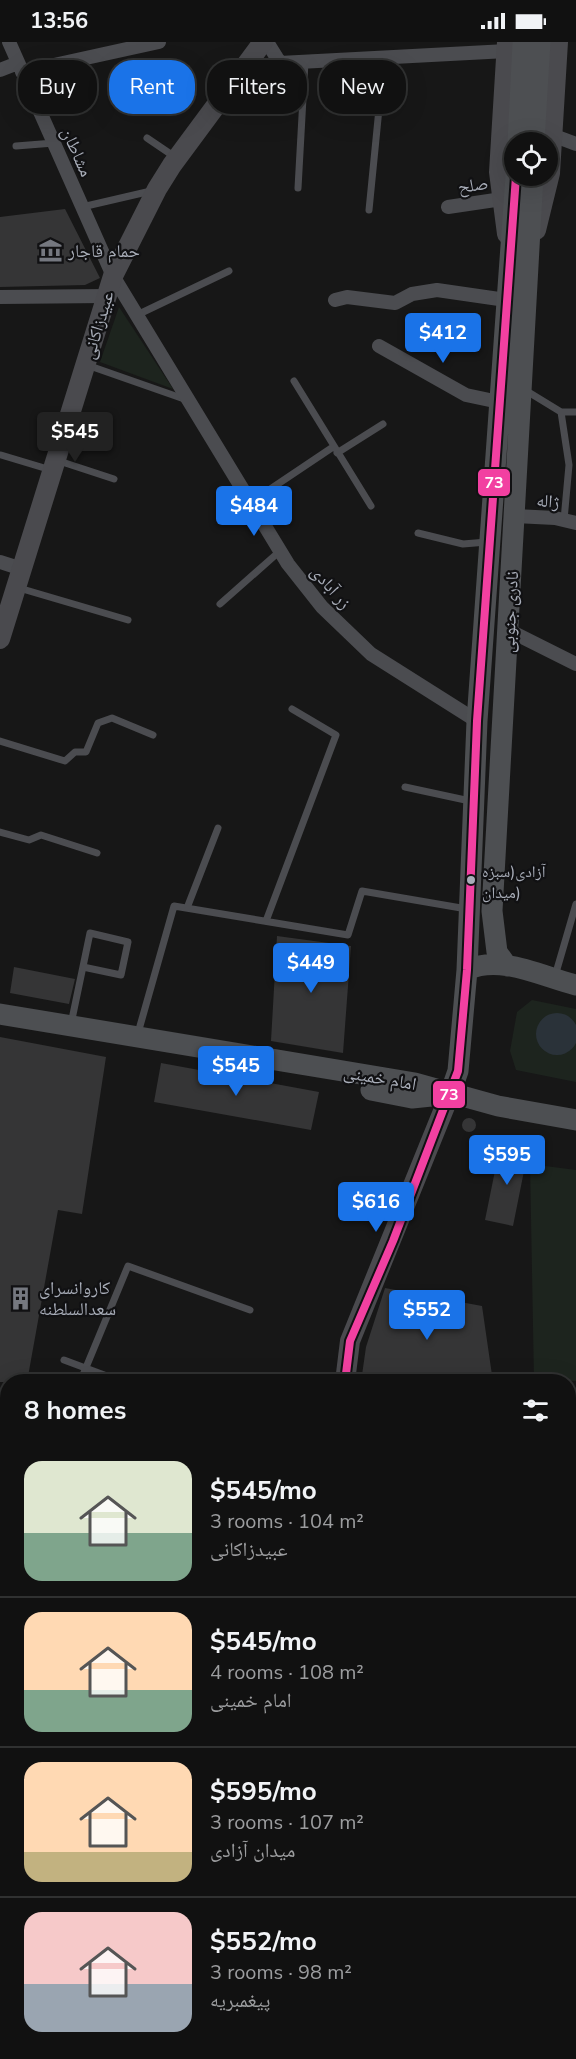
<!DOCTYPE html>
<html lang="en">
<head>
<meta charset="utf-8">
<style>
  body { margin:0; font-family:"Nunito Sans","Noto Naskh Arabic",sans-serif; background:#1e1f1f; color:#f1f3f6; height:100vh; display:flex; flex-direction:column; font-size:22px; white-space:nowrap }
  * { box-sizing:border-box; margin:0 }
  p { font-size:20px; color:#9c9d9f }
  .icon { flex:none; width:33px; height:33px; fill:none; stroke:currentColor; stroke-width:2; stroke-linecap:round; stroke-linejoin:round }
  .map { position:relative; flex:1; overflow:hidden }
  .panel { position:absolute; left:0px; top:1332px; width:576px; height:686px; display:flex; flex-direction:column; background:#111; border-radius:24px 24px 0 0; box-shadow:0 6px 24px #0002,0 0 0 2px #303131 }
  .panel>* { flex:none }
  .top-card { position:absolute; left:18px; top:18px; width:540px; height:54px; display:flex; gap:12px }
  .fabs { position:absolute; left:504px; top:90px; display:grid; gap:12px }
  .fabs a { display:grid; place-items:center; width:54px; height:54px; border-radius:50%; background:#111; box-shadow:0 6px 24px #0002,0 0 0 2px #303131; font-size:30px }
  .price { position:absolute; translate:-50% -51px; padding:0 14px; border-radius:6px; background:#1a73e8; color:#fff; font-size:20px; line-height:39px; filter:drop-shadow(0 2px 3px #0008) }
  .price::after { content:''; position:absolute; left:50%; top:36px; width:18px; height:14px; margin-left:-9px; background:inherit; clip-path:polygon(0 0,100% 0,50% 100%) }
  .price.on { background:#222; color:#fff }
  ul { padding:0; list-style:none }
  li { display:flex; align-items:center; gap:18px; height:150px; padding:0 24px }
  li+li { border-top:2px solid #303131 }
  li span { display:grid; place-items:center; flex:none; width:168px; height:120px; border-radius:18px; color:#555 }
  li>.icon { margin-inline-start:auto }
  span .icon { width:72px; height:72px; fill:#fffc; stroke-width:1 }
  li b { font-size:26px }
  h2 { display:flex; justify-content:space-between; align-items:center; height:72px; padding:0 24px; font-size:26px }
  .chip { padding:0 21px; border-radius:24px; background:#111; box-shadow:0 6px 24px #0002,0 0 0 2px #303131; font-size:21px; line-height:54px }
  .chip.on { background:#1a73e8; color:#fff }
  .status { display:flex; justify-content:space-between; align-items:center; height:42px; padding:0 30px; background:#111; direction:ltr }
  .status svg { height:16px; fill:currentColor }
  .map>svg:first-child { display:block }
  .green { fill:#1d241e }
  .water { fill:#2a3239 }
  .building { fill:#353536 }
  .lines { fill:none; stroke-linecap:round; stroke-linejoin:round }
  .lane { stroke:#4b4c50; stroke-width:7 }
  .street { stroke:#4b4c50; stroke-width:14 }
  .secondary { stroke:#4a4a4e; stroke-width:20 }
  .primary { stroke:#4d4f52; stroke-width:21 }
  .bus-1-casing { stroke:#111113; stroke-width:12 }
  .bus-1 { stroke:#f240a1; stroke-width:8 }
  .bus-dot { fill:#a8adb8; stroke:#111113; stroke-width:2 }
  .labels { text-anchor:middle; stroke-width:4.5; stroke-linejoin:round; paint-order:stroke }
  .bus-label { font-size:16px; fill:#a8adb8; stroke:#111113; text-anchor:start }
  .street-label { font-size:18px; fill:#a8adb8; stroke:#111113 }
  .poi-label { font-size:18px; fill:#a8adb8; stroke:#111113; text-anchor:start }
  .line-badge { stroke:#111113; stroke-width:2 }
  .badge-label { font-size:16px; text-anchor:middle; font-weight:bold; fill:#fff }
</style>
</head>
<body>
<div class="status"><b>13:56</b><svg viewBox="0 0 49 12"><path d="M0 12V9h3v3zM5 12V6h3v6zM10 12V3h3v9zM15 12V0h3v12zM26 1h20v11H26zM47 4h2v5h-2z"/></svg></div>
<div class="map">
<svg width="576" height="2017" viewBox="0 0 576 2017">
  <rect width="100%" height="100%" fill="#171717"/>
  <path class="green" d="M119 265 173 347 100 320Z
    M532 958 576 967V1040L516 1028 510 1009 517 970Z
    M530 1122 576 1128V1339H534Z
    M576 1493V1526H574L573 1522H569V1502L571 1501 570 1494Z
    M576 1849V1964L569 1965V1850Z"/>
  <path class="water" d="M536 992a21 21 0 1 1 42 0a21 21 0 1 1-42 0Z
    M576 1610V1678H574L569 1642 568 1611Z"/>
  <path class="building" d="M65 167 100 236 85 243 0 245V175Z
    M277 894 351 904 343 1011 271 999Z
    M14 925 75 937 69 962 10 951Z
    M0 995 106 1015 82 1172 58 1168 27 1340H0Z
    M161 1021 319 1050 311 1088 154 1060Z
    M462 1083a7 7 0 1 1 14 0a7 7 0 1 1-14 0Z
    M500 1104 528 1109 513 1184 485 1178Z
    M385 1246 482 1264 493 1340H361L366 1305Z"/>
  <g class="lines">
    <path class="lane" d="M147 96 175 115
      M16 104 54 101
      M298 146 305 20
      M82 165 151 149
      M369 168 384 16
      M137 273 229 229
      M87 323 187 358
      M294 339 371 464
      M525 348 561 370H576
      M561 370 569 423 564 478
      M337 411 383 382
      M1 413 51 428
      M56 418 114 437
      M251 460 333 405
      M418 491 463 502 487 500
      M19 546 128 578
      M220 562 280 509
      M0 699 65 719 75 710H86L98 681 112 676 153 693
      M405 745 470 759
      M0 790 29 798 41 793 97 811
      M187 866 218 786
      M266 879 336 693 292 667
      M555 934 576 862
      M71 982 90 891 128 900 121 933 83 925
      M138 991 174 864 348 893 362 849 467 867
      M64 1318 123 1340
      M80 1340 128 1224 250 1268
      M0 1504 8 1507"/>
    <path class="street" d="M9 0 113 234 288 522 322 565 371 612 477 679
      M267 0 280 21 507 9
      M0 28 18 21
      M22 30 159 0
      M552 93 576 102
      M448 165 502 157
      M0 255 107 254
      M335 258 347 255 395 261 412 252 437 248 506 258
      M379 304 466 353 499 360
      M515 474 555 476 576 481
      M0 520 22 527
      M510 589 576 622
      M0 1420 8 1423
      M0 1727 8 1712
      M0 1826 8 1828
      M251 2010 257 2011
      M214 2017 216 2010"/>
    <path class="secondary" d="M536 188 550 131 558 0
      M507 192 499 130 507 0
      M0 597 113 234 157 147 172 123 263 0
      M345 1340 350 1299 450 1052
      M385 2010 386 2017"/>
    <path class="primary" d="M518 100 523 0
      M534 100 540 0
      M507 924 497 910 492 869 533 134
      M467 928C500 912 543 935 576 943
      M0 972 415 1041 498 1064 576 1078
      M371 1048 412 1056 441 1053
      M450 1052 458 1029 467 928 477 679 516 134"/>
    <defs>
      <path id="bus-1" d="M345 1340 350 1299 393 1199 458 1029 467 928 477 679 516 134"/>
    </defs>
    <use href="#bus-1" class="bus-1-casing"/>
    <use href="#bus-1" class="bus-1"/>
  </g>
  <defs>
    <symbol id="museum-bare" viewBox="-9 -9 18 18"><path d="M0-6L6-3V-2H-6V-3ZM-5-1h2V3h-2ZM-1-1h2V3h-2ZM3-1h2V3H3ZM-6 4H6V6H-6Z" fill="#757880" stroke="#111113" stroke-width="2.5" paint-order="stroke"/></symbol>
    <symbol id="building-bare" viewBox="-9 -9 18 18"><path d="M-4-6H4V6H1V3H-1V6H-4ZM-2.5-4.3h1.7v1.8h-1.7ZM.8-4.3h1.7v1.8H.8ZM-2.5-1h1.7V.8h-1.7ZM.8-1h1.7V.8H.8Z" fill="#757880" stroke="#111113" stroke-width="2.5" paint-order="stroke"/></symbol>
  </defs>
  <g fill-rule="evenodd">
    <use href="#museum-bare" x="34" y="192" width="33" height="33"/>
    <use href="#building-bare" x="4" y="1240" width="33" height="33"/>
  </g>
  <circle class="bus-dot" cx="471" cy="838" r="5"/>
  <g class="labels">
    <g class="bus-label">
      <text x="482" y="835">آزادی(سبزه<tspan x="482" dy="21">میدان)</tspan></text>
    </g>
    <g class="street-label">
      <text transform="translate(77 110) rotate(66)" y="6">مشاطان</text>
      <text transform="translate(473 143) rotate(-8)" y="6">صلح</text>
      <text transform="translate(98 283) rotate(-73)" y="6">عبیدزاکانی</text>
      <text transform="translate(548 459) rotate(5)" y="6">ژاله</text>
      <text transform="translate(331 545) rotate(49)" y="6">زر آبادی</text>
      <text transform="translate(510 570) rotate(-87)" y="6">نادری جنوبی</text>
      <text transform="translate(380 1036) rotate(10)" y="6">امام خمینی</text>
    </g>
    <g class="poi-label">
      <text x="68" y="215">حمام قاجار</text>
      <text x="39" y="1252">کاروانسرای<tspan x="39" dy="21">سعدالسلطنه</tspan></text>
    </g>
  </g>
  <g class="line-badge">
    <rect x="477" y="426" width="34" height="29" rx="6" fill="#f240a1"/>
    <rect x="432" y="1038" width="34" height="29" rx="6" fill="#f240a1"/>
  </g>
  <g class="badge-label">
    <text x="494" y="446">73</text>
    <text x="449" y="1058">73</text>
  </g>
</svg>
<div class="fabs">
<a><svg class="icon" aria-label="locate" viewBox="0 0 24 24"><circle cx="12" cy="12" r="6"/><path d="M12 2v4M12 18v4M2 12h4M18 12h4"/></svg></a>
</div>
<b class="price" style="left:443px;top:322px">$412</b>
<b class="price on" style="left:75px;top:421px">$545</b>
<b class="price" style="left:254px;top:495px">$484</b>
<b class="price" style="left:311px;top:952px">$449</b>
<b class="price" style="left:236px;top:1055px">$545</b>
<b class="price" style="left:507px;top:1144px">$595</b>
<b class="price" style="left:376px;top:1191px">$616</b>
<b class="price" style="left:427px;top:1299px">$552</b>
<div class="top-card">
<a class="chip">Buy</a>
<a class="chip on">Rent</a>
<a class="chip">Filters</a>
<a class="chip">New</a>
</div>
<section class="panel">
<h2>8 homes<svg class="icon" aria-label="filters" viewBox="0 0 24 24"><path d="M4 7h16M4 17h16"/><circle cx="9" cy="7" r="2"/><circle cx="15" cy="17" r="2"/></svg></h2>
<ul>
<li><span style="background:linear-gradient(#dfe7d0 60%,#7fa58c 0)"><svg class="icon" aria-label="home" viewBox="0 0 24 24"><path d="M3 11l9-7 9 7M6 9v11h12V9"/></svg></span><div><b>$545/mo</b><p>3 rooms · 104 m²</p><p>عبیدزاکانی</p></div></li>
<li><span style="background:linear-gradient(#ffd9b3 65%,#7fa58c 0)"><svg class="icon" aria-label="home" viewBox="0 0 24 24"><path d="M3 11l9-7 9 7M6 9v11h12V9"/></svg></span><div><b>$545/mo</b><p>4 rooms · 108 m²</p><p>امام خمینی</p></div></li>
<li><span style="background:linear-gradient(#ffd9b3 75%,#c2b280 0)"><svg class="icon" aria-label="home" viewBox="0 0 24 24"><path d="M3 11l9-7 9 7M6 9v11h12V9"/></svg></span><div><b>$595/mo</b><p>3 rooms · 107 m²</p><p>میدان آزادی</p></div></li>
<li><span style="background:linear-gradient(#f6c9c9 60%,#9aa5b1 0)"><svg class="icon" aria-label="home" viewBox="0 0 24 24"><path d="M3 11l9-7 9 7M6 9v11h12V9"/></svg></span><div><b>$552/mo</b><p>3 rooms · 98 m²</p><p>پیغمبریه</p></div></li>
</ul>
</section>
</div>
</body>
</html>
